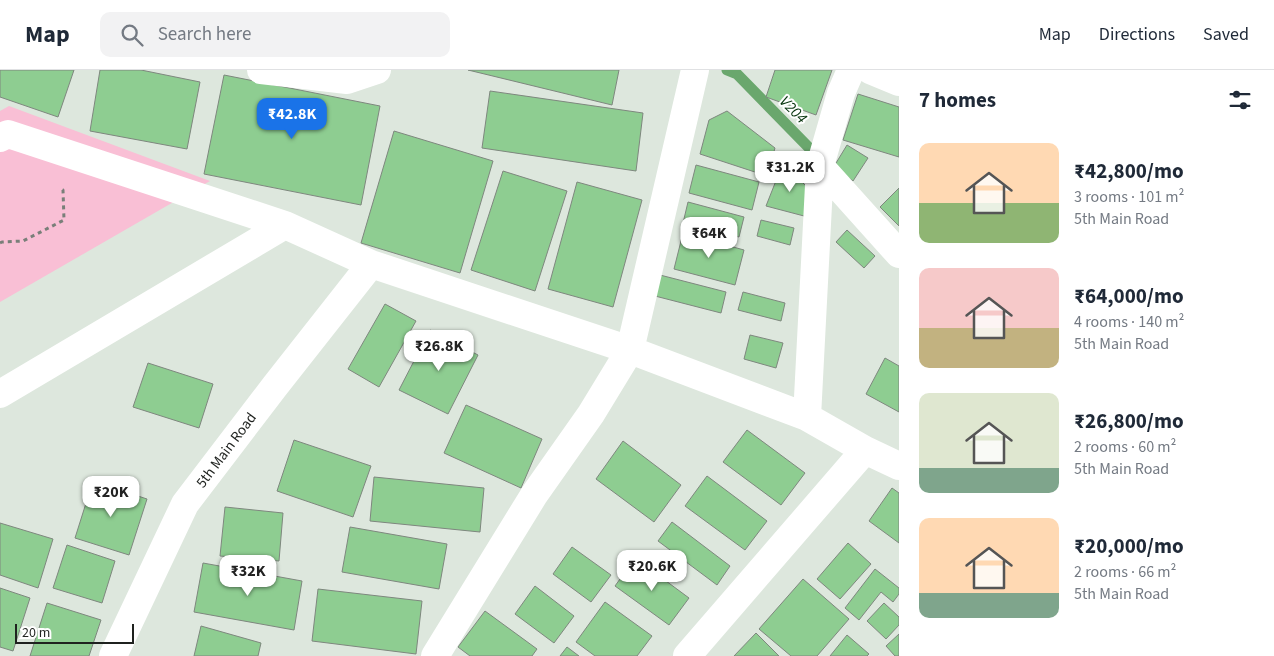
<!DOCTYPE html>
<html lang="en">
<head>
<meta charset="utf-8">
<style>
  body { margin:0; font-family:"Source Sans 3",sans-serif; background:#f2f2f3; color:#1f2937; height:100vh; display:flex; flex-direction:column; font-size:19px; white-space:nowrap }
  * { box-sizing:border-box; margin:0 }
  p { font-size:16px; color:#747a83 }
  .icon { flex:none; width:28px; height:28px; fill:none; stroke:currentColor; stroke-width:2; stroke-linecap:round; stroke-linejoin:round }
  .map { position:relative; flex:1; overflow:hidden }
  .drawer { display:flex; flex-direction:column; background:#fff; width:375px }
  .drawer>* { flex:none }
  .scale { position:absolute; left:15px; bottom:12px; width:119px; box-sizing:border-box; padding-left:5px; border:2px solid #1f221f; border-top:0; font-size:14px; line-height:18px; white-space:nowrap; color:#1f221f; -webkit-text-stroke:4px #fff; paint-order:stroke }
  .price { position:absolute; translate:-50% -42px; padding:0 11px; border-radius:10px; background:#fff; color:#222; font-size:16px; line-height:32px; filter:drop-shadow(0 1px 2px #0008) }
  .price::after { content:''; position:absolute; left:50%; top:30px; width:15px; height:11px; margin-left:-8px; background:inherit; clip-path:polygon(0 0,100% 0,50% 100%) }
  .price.active { background:#1a73e8; color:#fff }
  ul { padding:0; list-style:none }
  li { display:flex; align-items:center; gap:15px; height:125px; padding:0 20px }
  li span { display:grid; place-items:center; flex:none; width:140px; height:100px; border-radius:10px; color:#555 }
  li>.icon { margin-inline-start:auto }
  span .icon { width:60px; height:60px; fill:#fffc; stroke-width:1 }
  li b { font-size:21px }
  h2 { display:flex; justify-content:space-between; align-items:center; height:60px; padding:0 20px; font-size:21px }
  header { display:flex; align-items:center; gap:30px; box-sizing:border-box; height:70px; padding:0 25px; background:#fff; border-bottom:1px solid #e0e1e3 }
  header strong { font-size:24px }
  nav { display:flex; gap:28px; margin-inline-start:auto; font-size:18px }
  .search { width:350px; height:45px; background:#f2f2f3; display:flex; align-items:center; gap:12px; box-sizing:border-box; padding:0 18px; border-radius:10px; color:#747a83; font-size:19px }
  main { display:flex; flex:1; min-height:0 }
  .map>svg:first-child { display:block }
  .green { fill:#f9bfd5 }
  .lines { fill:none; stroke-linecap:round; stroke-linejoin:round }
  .stream { stroke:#6aa76d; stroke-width:11 }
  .building { fill:#8ecd91; stroke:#7e877e }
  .path { stroke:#797f79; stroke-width:3; stroke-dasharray:4 4; stroke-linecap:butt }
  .minor { stroke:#fff; stroke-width:28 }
  .labels { text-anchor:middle; stroke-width:4; stroke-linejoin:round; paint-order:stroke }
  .street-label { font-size:15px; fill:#1f221f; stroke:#fff }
  .water-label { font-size:16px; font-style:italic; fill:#06340d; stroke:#fff }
</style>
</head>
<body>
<header>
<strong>Map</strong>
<div class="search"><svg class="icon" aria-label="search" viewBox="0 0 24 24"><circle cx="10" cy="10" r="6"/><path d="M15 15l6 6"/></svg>Search here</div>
<nav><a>Map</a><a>Directions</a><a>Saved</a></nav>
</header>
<main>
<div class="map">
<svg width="899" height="586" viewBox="0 0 899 586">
  <rect width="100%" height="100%" fill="#dde7dd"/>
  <path class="green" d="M9 36 210 111 0 232V41Z"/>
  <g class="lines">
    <path class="stream" d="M727 0 737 4 820 89"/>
  </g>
  <path class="building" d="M0 0H74L58 47 0 27Z
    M100 0H141L200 12 187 79 90 61Z
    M468 0H619L612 35Z
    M775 0H832L816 45 766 27Z
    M224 5 380 36 361 135 204 104Z
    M490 21 643 43 636 101 482 78Z
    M858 24 899 37V87L843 70Z
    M727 41 775 78 767 106 700 84 709 50Z
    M394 61 493 91 460 203 361 173Z
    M847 75 868 88 853 111 833 98Z
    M783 93 812 122 804 146 766 136Z
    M696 95 759 112 752 140 689 123Z
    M503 101 567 121 535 221 471 200Z
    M577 112 642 130 613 237 548 219Z
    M899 118V156L880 137Z
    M688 132 744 147 739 167 683 153Z
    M761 150 794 158 790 175 757 166Z
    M847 160 875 186 864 198 836 172Z
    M683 163 744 180 735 215 674 199Z
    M660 205 726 222 721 243 655 226Z
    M743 222 785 233 781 251 738 240Z
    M385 234 416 251 379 317 348 299Z
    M430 260 478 285 448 344 399 320Z
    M750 265 783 273 776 298 744 289Z
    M885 288 899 296V342L866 324Z
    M148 293 213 314 199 358 133 337Z
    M466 335 542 369 521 418 444 383Z
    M747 360 805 403 781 435 723 392Z
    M294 370 371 396 353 447 277 421Z
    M623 371 681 415 654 452 596 409Z
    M707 406 767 451 745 480 685 436Z
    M374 407 484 418 480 462 370 451Z
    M93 411 147 429 129 485 75 468Z
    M892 418 899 423V473L869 451Z
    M225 437 283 443 279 491 220 486Z
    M672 452 730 496 717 515 658 471Z
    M0 453 53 469 38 518 0 505Z
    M350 457 447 474 439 519 342 502Z
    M848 473 871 494 840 529 817 509Z
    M67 475 115 491 102 533 53 518Z
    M572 477 611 505 591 532 553 504Z
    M635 488 689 528 669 555 615 516Z
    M203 493 302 511 294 560 194 542Z
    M875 499 899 518V524L893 532 881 522 859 550 845 538Z
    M803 509 849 549 817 586H791L759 559Z
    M535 516 574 546 554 573 515 544Z
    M0 518 30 528 13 581 0 577Z
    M318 519 422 531 416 584 312 571Z
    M605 532 652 566 637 586H595L576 572Z
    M47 533 101 550 89 586H30Z
    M884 533 899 547V555L886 569 867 551Z
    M485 541 537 579 532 586H470L458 577Z
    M201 556 261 573 258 586H194Z
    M756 563 779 586H734Z
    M899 564V586H895L886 576Z
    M847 565 869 584 867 586H830Z
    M567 577 579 586H560Z"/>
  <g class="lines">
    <path class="path" d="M0 173 2 172 23 171 64 150 63 120 61 119"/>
    <path class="minor" d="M261 0 347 10 377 0
      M870 0 899 12
      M0 68 8 64 285 155 371 194 630 280 807 347 865 380 899 396
      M820 96 899 184
      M0 324 285 155
      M807 347 820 96 841 23 851 0
      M113 586 185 434 275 316 371 194
      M435 586 534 425 591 344 630 280 695 0
      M687 586 865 380"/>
  </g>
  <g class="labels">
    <g class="street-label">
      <text transform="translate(226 380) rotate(-53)" y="5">5th Main Road</text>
    </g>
    <g class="water-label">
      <text transform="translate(794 39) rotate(45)" y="6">V204</text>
    </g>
  </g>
</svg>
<div class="scale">20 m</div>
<b class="price active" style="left:292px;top:70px">₹42.8K</b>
<b class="price" style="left:790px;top:123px">₹31.2K</b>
<b class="price" style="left:709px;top:189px">₹64K</b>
<b class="price" style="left:439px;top:302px">₹26.8K</b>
<b class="price" style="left:111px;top:448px">₹20K</b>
<b class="price" style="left:652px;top:522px">₹20.6K</b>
<b class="price" style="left:248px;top:527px">₹32K</b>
</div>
<section class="drawer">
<h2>7 homes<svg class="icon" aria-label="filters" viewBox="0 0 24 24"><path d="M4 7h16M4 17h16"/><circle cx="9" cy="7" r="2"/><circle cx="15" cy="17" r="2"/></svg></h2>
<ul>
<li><span style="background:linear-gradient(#ffd9b3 60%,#8fb573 0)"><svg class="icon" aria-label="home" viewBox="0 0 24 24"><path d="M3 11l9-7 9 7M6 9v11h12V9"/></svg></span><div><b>₹42,800/mo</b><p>3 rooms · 101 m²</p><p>5th Main Road</p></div></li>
<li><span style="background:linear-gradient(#f6c9c9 60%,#c2b280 0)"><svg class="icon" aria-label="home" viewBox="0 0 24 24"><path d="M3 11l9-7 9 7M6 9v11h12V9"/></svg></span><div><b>₹64,000/mo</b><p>4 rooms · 140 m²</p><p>5th Main Road</p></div></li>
<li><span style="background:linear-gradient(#dfe7d0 75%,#7fa58c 0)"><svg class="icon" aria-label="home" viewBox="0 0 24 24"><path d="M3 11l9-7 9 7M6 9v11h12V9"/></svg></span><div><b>₹26,800/mo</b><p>2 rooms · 60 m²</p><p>5th Main Road</p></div></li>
<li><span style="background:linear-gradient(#ffd9b3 75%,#7fa58c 0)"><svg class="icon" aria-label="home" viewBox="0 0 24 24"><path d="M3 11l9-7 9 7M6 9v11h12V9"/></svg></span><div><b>₹20,000/mo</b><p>2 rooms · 66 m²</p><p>5th Main Road</p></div></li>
</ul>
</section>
</main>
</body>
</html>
